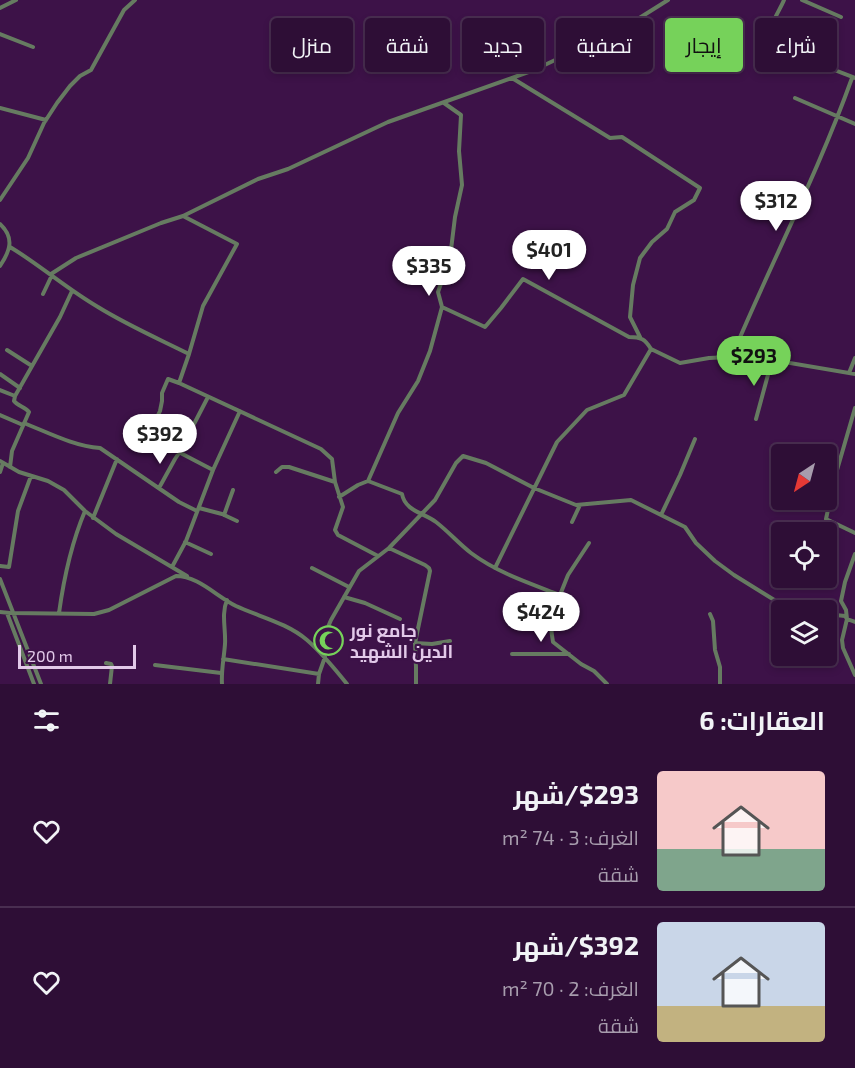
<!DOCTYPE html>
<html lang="ar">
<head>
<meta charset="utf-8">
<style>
  body { margin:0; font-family:"Exo 2",Cairo,sans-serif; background:#3a1c42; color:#f1f3f6; direction:rtl; height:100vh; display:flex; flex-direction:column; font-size:22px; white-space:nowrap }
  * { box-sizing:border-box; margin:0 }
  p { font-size:20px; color:#a79cad }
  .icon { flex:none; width:33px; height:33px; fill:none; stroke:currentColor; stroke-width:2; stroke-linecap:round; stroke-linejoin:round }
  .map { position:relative; height:684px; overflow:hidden; direction:ltr }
  .drawer { display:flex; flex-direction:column; background:#2e0e36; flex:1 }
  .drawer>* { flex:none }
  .top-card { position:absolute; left:18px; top:18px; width:819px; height:54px; direction:rtl; display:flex; gap:12px }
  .needle { width:39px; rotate:216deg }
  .fabs { position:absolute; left:771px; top:444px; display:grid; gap:12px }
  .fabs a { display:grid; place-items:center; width:66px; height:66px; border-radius:6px; background:#2e0e36; box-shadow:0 3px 9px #0003,0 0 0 2px #492e51; font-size:30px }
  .scale { position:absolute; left:18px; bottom:15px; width:118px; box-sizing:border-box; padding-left:6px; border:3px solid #e2c9e9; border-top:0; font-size:16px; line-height:21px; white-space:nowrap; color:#e2c9e9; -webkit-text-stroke:4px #3d1248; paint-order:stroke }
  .price { position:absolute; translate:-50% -51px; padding:0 14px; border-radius:21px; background:#fff; color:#222; font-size:20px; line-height:39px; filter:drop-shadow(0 2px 3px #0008) }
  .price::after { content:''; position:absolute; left:50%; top:36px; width:18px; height:14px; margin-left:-9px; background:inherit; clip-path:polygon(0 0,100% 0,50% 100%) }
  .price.current { background:#76d25a; color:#111 }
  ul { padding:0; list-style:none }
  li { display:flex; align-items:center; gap:18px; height:150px; padding:0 30px }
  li+li { border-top:2px solid #492e51 }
  li span { display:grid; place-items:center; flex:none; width:168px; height:120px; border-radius:6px; color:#555 }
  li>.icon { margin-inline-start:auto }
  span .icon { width:72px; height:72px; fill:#fffc; stroke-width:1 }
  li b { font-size:26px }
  h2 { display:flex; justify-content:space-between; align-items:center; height:72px; padding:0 30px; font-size:26px }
  .chip { padding:0 21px; border-radius:6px; background:#2e0e36; box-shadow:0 3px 9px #0003,0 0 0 2px #492e51; font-size:21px; line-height:54px }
  .chip.current { background:#76d25a; color:#111 }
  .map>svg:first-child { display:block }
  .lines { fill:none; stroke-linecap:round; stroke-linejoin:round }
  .minor { stroke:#667b61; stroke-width:4 }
  .labels { text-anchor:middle; stroke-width:4.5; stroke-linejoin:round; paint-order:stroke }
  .poi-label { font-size:18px; font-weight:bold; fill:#e2c9e9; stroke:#3d1248; text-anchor:start }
</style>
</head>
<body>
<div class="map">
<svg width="855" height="684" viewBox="0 0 855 684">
  <rect width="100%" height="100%" fill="#3d1248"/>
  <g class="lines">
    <path class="minor" d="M784 0C781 8 767 29 770 37 772 42 776 46 780 49L855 78
      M802 0 841 17
      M0 8 16 0
      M0 34 33 47
      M512 78 610 138 622 137 700 188 694 200 675 212 667 229 652 242 640 258 633 285 630 317 640 337
      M795 98 855 124
      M0 108 46 120
      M0 200 28 158 44 123 57 103 70 86 80 76 91 70 124 10 135 0
      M183 216 237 244 203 306 189 354 179 383 321 449 332 459 335 482 343 507 335 530 338 535 378 556
      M0 224C15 238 10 251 0 266
      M10 247C40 265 67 289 98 307 127 325 159 339 189 354
      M51 274 76 258 161 223 183 216 258 179 288 169 388 122 534 70 625 27 668 0
      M43 294 52 275
      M442 307 485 327 501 308 523 279 629 337C641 337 645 339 651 349
      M7 350 32 366
      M732 356C771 263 818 173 852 78
      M849 373 855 358
      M0 374 20 388
      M179 383 168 379 162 393V401L160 411 148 436 213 470
      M0 390 15 396
      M855 408 835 477 826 519 855 533
      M0 415 23 425
      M756 419 772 360
      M24 423C49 433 74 446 100 448L179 502 197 511
      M0 461 19 472 48 481 64 490 85 511 116 534 187 576
      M10 467 12 451 29 412C25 407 18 406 14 401L15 396 60 317 72 291
      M0 472 3 463
      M276 472 282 467H289L335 482
      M368 481 398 413 418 381 430 351 442 307 438 292 450 258 455 217 462 185 459 151 461 115 444 103
      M159 488 175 459 179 453 208 397
      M339 497 358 485 368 481 402 494C405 511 424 513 436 522 449 532 459 544 471 553 498 573 529 583 560 595 552 614 549 621 553 642L581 664 594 671 607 684
      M199 508 222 514 237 521
      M224 515 233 490
      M661 515 680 475 695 439
      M93 518 117 459
      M572 522 580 505
      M185 542 211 554
      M389 548 425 565 429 568 430 571 415 643 416 667V684
      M855 554 845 582 841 601 846 610 847 619 842 640 843 648 855 675
      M0 566 9 567 18 511 31 476
      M172 567 186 541 213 470 240 411
      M312 568 349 587
      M495 568 557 442 587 410 624 395 651 349 680 363 709 358 749 356 855 374
      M0 579 41 684
      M560 595 568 575 589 543
      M344 597 365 603 400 619
      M0 612 10 613 94 614 109 610 176 576C198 576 216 596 236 606 260 617 287 623 307 640 322 653 335 669 347 684
      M7 613 34 684
      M59 613C64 577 71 544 85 511
      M710 614 713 621 715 650 720 667V684
      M826 614 845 616 847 619 855 622
      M415 643 432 644 450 641
      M318 650 331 620 359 571 389 548 435 500 456 463 463 456 486 463 534 488 576 505 631 500 685 527 696 543 715 561 734 575 784 606 811 610
      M512 654H569
      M223 659 319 674
      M106 663 111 664 112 666 110 684
      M155 665 221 673
      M222 684C221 671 224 658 225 644 226 630 221 614 227 600
      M318 684 319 674 325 657"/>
  </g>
  <defs>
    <symbol id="mosque-ring" viewBox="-11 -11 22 22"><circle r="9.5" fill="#3d1248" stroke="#76d25a" stroke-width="1.5"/><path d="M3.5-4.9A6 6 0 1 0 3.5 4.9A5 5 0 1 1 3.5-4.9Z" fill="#76d25a"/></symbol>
  </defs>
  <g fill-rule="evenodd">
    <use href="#mosque-ring" x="312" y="624" width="33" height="33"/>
  </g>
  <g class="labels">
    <g class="poi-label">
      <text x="350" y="637">جامع نور<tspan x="350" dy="21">الدين الشهيد</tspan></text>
    </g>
  </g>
</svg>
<div class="fabs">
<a><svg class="needle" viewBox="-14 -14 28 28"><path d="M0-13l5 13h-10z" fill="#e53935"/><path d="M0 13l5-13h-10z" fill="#a79cad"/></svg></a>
<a><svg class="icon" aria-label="locate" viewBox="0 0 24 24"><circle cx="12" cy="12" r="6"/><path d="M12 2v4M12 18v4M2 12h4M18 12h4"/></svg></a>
<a><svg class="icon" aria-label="layers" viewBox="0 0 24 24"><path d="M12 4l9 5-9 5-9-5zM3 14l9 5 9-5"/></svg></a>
</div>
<div class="scale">200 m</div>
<b class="price" style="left:776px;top:232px">$312</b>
<b class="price" style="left:549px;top:281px">$401</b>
<b class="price" style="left:429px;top:297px">$335</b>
<b class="price current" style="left:754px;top:387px">$293</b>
<b class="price" style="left:160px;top:465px">$392</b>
<b class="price" style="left:541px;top:643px">$424</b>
<div class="top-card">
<a class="chip">شراء</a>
<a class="chip current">إيجار</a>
<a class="chip">تصفية</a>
<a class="chip">جديد</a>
<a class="chip">شقة</a>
<a class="chip">منزل</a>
</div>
</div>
<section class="drawer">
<h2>العقارات: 6<svg class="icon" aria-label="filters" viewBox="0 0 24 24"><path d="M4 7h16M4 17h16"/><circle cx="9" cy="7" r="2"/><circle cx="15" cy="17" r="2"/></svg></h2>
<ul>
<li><span style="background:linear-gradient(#f6c9c9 65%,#7fa58c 0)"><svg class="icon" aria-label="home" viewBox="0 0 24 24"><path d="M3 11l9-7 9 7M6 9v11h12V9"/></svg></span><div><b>$293/شهر</b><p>الغرف: 3 · 74 m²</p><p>شقة</p></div><svg class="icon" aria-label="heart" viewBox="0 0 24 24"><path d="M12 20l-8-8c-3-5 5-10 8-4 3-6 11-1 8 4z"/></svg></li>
<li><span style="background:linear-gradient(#c9d6e8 70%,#c2b280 0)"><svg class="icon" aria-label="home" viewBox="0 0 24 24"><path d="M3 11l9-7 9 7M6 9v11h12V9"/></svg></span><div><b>$392/شهر</b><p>الغرف: 2 · 70 m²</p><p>شقة</p></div><svg class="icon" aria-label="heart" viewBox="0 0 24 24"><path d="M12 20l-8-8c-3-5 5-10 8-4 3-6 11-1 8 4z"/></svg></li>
</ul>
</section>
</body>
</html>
